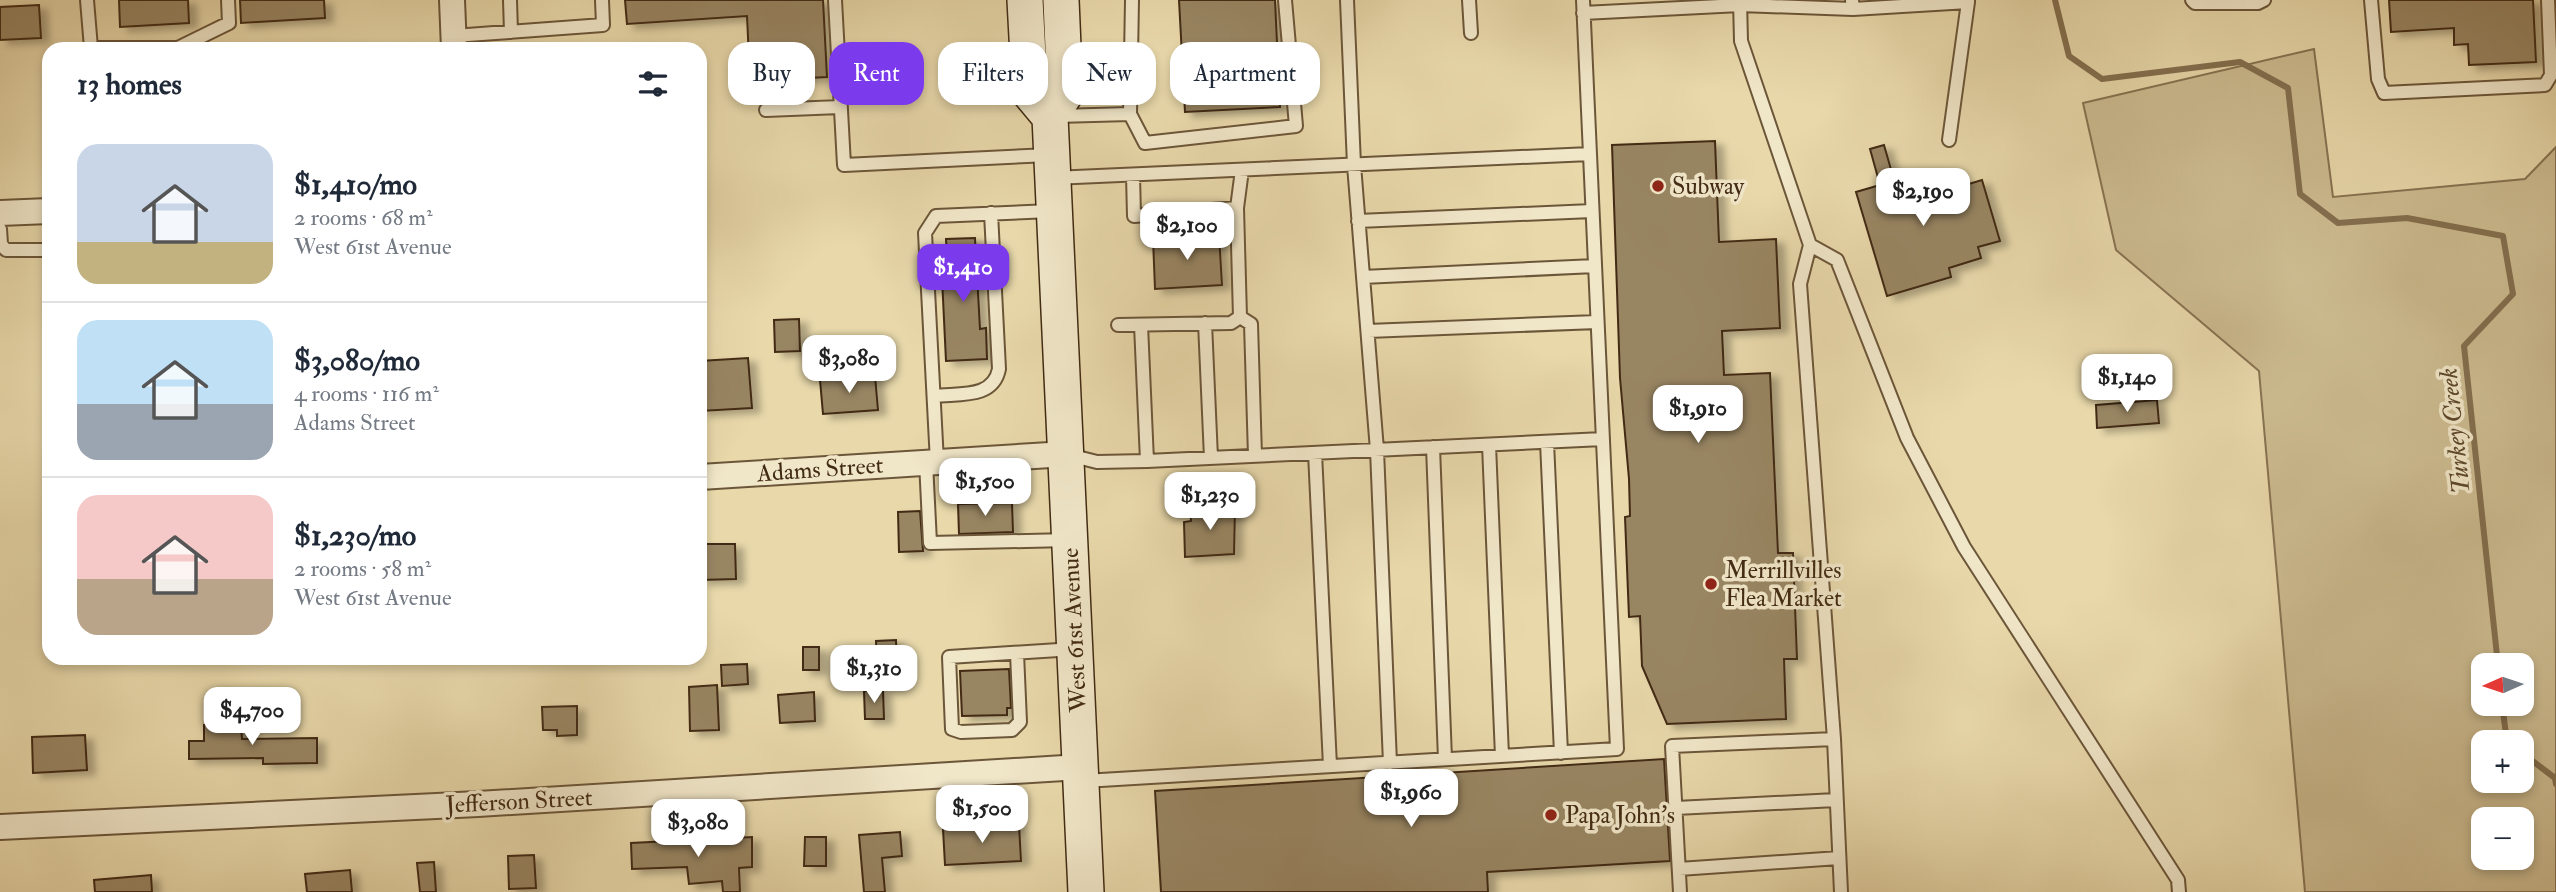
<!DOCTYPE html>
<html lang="en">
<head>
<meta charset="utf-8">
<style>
  body { margin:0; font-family:"IM FELL Double Pica",serif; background:#f6f6f7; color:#1f2937; height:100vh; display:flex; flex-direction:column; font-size:26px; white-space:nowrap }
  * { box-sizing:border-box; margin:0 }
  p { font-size:23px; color:#747a83 }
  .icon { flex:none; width:38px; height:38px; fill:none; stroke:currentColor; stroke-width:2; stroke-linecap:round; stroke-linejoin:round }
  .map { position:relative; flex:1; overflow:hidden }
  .drawer { position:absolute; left:42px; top:42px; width:665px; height:623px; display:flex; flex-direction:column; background:#fff; border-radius:21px; box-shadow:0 4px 10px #0003 }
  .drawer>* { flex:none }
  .hud { position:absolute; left:728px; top:42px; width:665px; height:63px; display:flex; gap:14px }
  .needle { width:46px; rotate:267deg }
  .controls { position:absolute; left:2471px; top:653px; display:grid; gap:14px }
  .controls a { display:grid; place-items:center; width:63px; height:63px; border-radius:14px; background:#fff; box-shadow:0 4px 10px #0003; font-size:35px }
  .price { position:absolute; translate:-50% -60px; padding:0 16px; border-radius:14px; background:#fff; color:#222; font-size:23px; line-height:46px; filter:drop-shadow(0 2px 4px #0008) }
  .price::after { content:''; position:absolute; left:50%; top:42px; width:21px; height:16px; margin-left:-10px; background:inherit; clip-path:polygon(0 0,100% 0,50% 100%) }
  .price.active { background:#7c3aed; color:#fff }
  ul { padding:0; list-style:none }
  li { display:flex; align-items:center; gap:21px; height:175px; padding:0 35px }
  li+li { border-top:2px solid #e0e1e3 }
  li span { display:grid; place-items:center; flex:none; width:196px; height:140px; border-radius:21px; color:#555 }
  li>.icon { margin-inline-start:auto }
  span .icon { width:84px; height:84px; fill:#fffc; stroke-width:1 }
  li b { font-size:30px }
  h2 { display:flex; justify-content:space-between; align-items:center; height:84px; padding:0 35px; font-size:30px }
  .chip { padding:0 24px; border-radius:21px; background:#fff; box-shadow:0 4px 10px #0003; font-size:24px; line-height:63px }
  .chip.active { background:#7c3aed; color:#fff }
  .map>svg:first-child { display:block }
  .green { fill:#ccbb90; stroke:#877352; stroke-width:2; fill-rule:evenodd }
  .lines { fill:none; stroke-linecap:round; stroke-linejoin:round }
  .stream { stroke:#846f4f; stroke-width:6 }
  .building { fill:#988562; stroke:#422b13; stroke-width:2; filter:url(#shadow) }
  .lane-casing { stroke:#6c5639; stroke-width:16 }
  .street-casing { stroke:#6c5639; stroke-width:28 }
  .secondary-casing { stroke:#422b13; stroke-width:38 }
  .lane { stroke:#f0e6c8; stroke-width:12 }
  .street { stroke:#f0e6c8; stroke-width:24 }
  .secondary { stroke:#f0e6c8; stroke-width:35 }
  .poi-dot { fill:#8f2418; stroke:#f0e6c8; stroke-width:2.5 }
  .labels { text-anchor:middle; stroke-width:7; stroke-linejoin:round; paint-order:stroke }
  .poi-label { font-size:24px; fill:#422b13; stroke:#f0e6c8; text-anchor:start }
  .street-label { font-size:24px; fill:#422b13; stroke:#f0e6c8 }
  .water-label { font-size:26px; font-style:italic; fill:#5e482c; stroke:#f0e6c8 }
</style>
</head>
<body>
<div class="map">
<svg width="2556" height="892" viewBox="0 0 2556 892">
  <defs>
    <filter id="shadow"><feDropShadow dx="8" dy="4.5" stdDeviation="3.5" flood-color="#0004"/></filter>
  </defs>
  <rect width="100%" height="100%" fill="#e8d8aa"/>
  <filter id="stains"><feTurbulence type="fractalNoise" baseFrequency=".00286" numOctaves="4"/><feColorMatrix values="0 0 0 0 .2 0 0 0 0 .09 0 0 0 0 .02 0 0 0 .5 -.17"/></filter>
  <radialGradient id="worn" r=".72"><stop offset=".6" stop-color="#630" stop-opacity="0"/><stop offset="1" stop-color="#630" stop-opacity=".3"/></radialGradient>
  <path class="green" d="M2314 49 2333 197 2525 179 2556 147V892H2305L2259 371 2116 250 2083 103ZM2483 665H2522V704H2483ZM2483 742H2522V780H2483ZM2483 819H2522V858H2483Z"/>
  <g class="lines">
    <path class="stream" d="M2055 0 2069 56 2102 79 2240 62 2288 88 2300 194 2338 223 2407 218 2503 236 2513 294 2464 346 2498 665
      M2502 704 2507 742
      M2522 753 2555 778 2556 784"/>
  </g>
  <path class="building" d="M119 0H188L189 23 120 27Z
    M240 0H324L325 18 241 23Z
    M625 0H823L827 77 750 81 747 16 627 24Z
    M1179 0H1275L1280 107 1185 112Z
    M2389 0H2533L2536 62 2469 65 2468 44 2454 45V28L2391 32Z
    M39 5 41 38 0 40V7Z
    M1715 141 1719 242 1776 239 1780 328 1722 331 1724 375 1770 373 1778 553H1793L1797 659H1784L1786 719 1667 724 1642 666 1640 616 1629 617 1625 517 1630 516 1629 479 1620 378 1612 145Z
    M1884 145 1894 180 1907 176 1915 200 1982 180 2000 241 1978 247 1981 258 1949 268 1951 277 1887 296 1856 192 1880 185 1870 149Z
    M1219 235 1222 285 1155 289 1153 239Z
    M975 238 980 329 986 328 987 359 946 361 942 278 948 277 946 239Z
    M799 319 800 351 775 352 774 320Z
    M748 358 752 408 700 411V361Z
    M875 376 878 410 823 414 820 380Z
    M2157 400 2159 423 2097 428 2096 405Z
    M1012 503 1013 532 959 534 958 504Z
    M1235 508 1234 554 1185 557 1184 522 1191 521 1190 509Z
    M920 511 923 551 899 552 898 512Z
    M700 544H735L736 579 700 580Z
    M896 640 897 665 877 666 876 641Z
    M803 647H819V670H803Z
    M747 664 748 684 722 686 721 665Z
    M1009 669 1011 708H1007V715L962 716 960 671Z
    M717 685 719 730 690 731 689 687Z
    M883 690 884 719H865L864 691Z
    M814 692 815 721 780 723 778 695Z
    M577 706V735L557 736V730H543L542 707Z
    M241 724 242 739 317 738V763L263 764V758L189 759V741H204V725Z
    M85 735 87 770 33 773 32 737Z
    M1664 759 1670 861 1487 872 1488 892H1161L1155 791Z
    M1019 825 1021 861 945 865 943 829Z
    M900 832 902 856 882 858 885 892H864L859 835Z
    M752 837V867L739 868 740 892H723L722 881 689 884 687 867 632 869 631 843Z
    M805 837H826V866H804Z
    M534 855 536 888 509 889 508 856Z
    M434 862 436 892H420L417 863Z
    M350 870 352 892H307L305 874Z
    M151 875 152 892H95L94 880Z"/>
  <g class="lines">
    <defs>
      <path id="lane" d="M87 0 91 48H178L229 23 228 0
        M510 0 511 32
        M835 0 844 165 1049 155
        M1347 0 1354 165 1377 450 1390 763
        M1469 0 1471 33
        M1740 0 1741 41 1810 245 1837 260 1907 438 1964 547 2178 880 2179 892
        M2192 0 2195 3H2258L2264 0
        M2371 0 2378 79 2384 93 2545 85 2551 75 2548 0
        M1853 9 1968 2V0
        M1583 13 1740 5 1853 9 1852 0
        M454 36 603 25 602 0
        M766 110 840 107
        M1130 114 1145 143 1296 126 1285 0
        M1057 116 1130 114 1132 0
        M1949 140 1968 2
        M1053 178 1590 154
        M1237 208 1242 170
        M1358 221 1592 211
        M0 229 1 244 6 250H49
        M1363 277 1595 266
        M1240 317 1251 324 1255 456
        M1205 323 1211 458
        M1118 325 1231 323 1240 317 1237 208 1134 216 1133 175
        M1141 325 1147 461
        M1368 331 1597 322
        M934 396C960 393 993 399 999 369L991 213
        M1547 442 1561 753
        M1489 445 1502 756
        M1433 447 1445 759
        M1315 453 1330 766
        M1069 455 1097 462 1147 461 1603 439
        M926 462 930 543 1069 540
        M937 462 925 233 936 216 1051 211
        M1017 653 1020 722 1012 730 961 732 952 729 949 657 1074 649
        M1834 739 1841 892
        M1084 781 1617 749 1583 0
        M1676 808 1836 800
        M1679 869 1839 858
        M1680 892 1672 746 1834 739 1800 284 1810 245"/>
      <path id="street" d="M452 0 454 49
        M0 213 49 211
        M700 477 1066 454
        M0 827 478 804 1080 767"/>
      <path id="secondary" d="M1025 0 1030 93 1050 117 1086 892
        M1050 117 1065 94 1061 0"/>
    </defs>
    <use href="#lane" class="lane-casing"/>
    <use href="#street" class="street-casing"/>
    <use href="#secondary" class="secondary-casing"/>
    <use href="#lane" class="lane"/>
    <use href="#street" class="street"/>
    <use href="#secondary" class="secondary"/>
  </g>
  <g class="poi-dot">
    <circle cx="1658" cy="186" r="7"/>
    <circle cx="1711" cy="584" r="7"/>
    <circle cx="1551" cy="815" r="7"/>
  </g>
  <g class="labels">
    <g class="poi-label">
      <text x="1672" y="194">Subway</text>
      <text x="1725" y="578">Merrillvilles<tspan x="1725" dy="28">Flea Market</tspan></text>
      <text x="1565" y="823">Papa John's</text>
    </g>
    <g class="street-label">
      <text transform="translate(820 469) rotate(-4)" y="8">Adams Street</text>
      <text transform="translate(1074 630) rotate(-93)" y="8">West 61st Avenue</text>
      <text transform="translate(519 801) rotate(-3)" y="8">Jefferson Street</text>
    </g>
    <g class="water-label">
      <text transform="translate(2454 431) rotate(-96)" y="9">Turkey Creek</text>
    </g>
  </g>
  <rect width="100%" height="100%" filter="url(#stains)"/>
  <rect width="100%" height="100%" fill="url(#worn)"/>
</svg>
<div class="controls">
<a><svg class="needle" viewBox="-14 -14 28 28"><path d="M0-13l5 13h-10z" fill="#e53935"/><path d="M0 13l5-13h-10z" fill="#747a83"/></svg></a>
<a>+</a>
<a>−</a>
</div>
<b class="price" style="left:1923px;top:228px">$2,190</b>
<b class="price" style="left:1187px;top:262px">$2,100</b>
<b class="price active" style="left:963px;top:304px">$1,410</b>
<b class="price" style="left:849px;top:395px">$3,080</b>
<b class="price" style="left:2127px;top:414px">$1,140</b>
<b class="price" style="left:1698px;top:445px">$1,910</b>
<b class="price" style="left:985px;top:518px">$1,500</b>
<b class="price" style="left:1210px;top:532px">$1,230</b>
<b class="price" style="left:874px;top:705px">$1,310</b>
<b class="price" style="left:252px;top:747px">$4,700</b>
<b class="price" style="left:1411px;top:829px">$1,960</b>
<b class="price" style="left:982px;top:845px">$1,500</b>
<b class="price" style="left:698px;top:859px">$3,080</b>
<div class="hud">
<a class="chip">Buy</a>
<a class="chip active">Rent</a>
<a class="chip">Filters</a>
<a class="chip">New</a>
<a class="chip">Apartment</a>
</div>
<section class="drawer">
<h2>13 homes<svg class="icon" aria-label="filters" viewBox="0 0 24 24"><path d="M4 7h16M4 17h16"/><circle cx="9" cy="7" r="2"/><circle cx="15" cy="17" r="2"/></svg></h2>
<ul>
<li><span style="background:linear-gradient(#c9d6e8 70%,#c2b280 0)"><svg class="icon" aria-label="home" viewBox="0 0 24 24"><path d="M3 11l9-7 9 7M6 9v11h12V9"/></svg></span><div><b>$1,410/mo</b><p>2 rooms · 68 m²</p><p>West 61st Avenue</p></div></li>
<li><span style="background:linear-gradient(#bfe0f5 60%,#9aa5b1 0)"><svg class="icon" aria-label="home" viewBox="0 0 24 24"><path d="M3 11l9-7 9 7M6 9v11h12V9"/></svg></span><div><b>$3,080/mo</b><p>4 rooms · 116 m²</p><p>Adams Street</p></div></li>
<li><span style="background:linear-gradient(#f6c9c9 60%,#b9a48a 0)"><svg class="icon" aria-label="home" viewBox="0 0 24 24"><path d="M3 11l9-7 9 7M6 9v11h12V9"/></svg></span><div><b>$1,230/mo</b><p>2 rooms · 58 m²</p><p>West 61st Avenue</p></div></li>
</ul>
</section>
</div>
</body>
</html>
